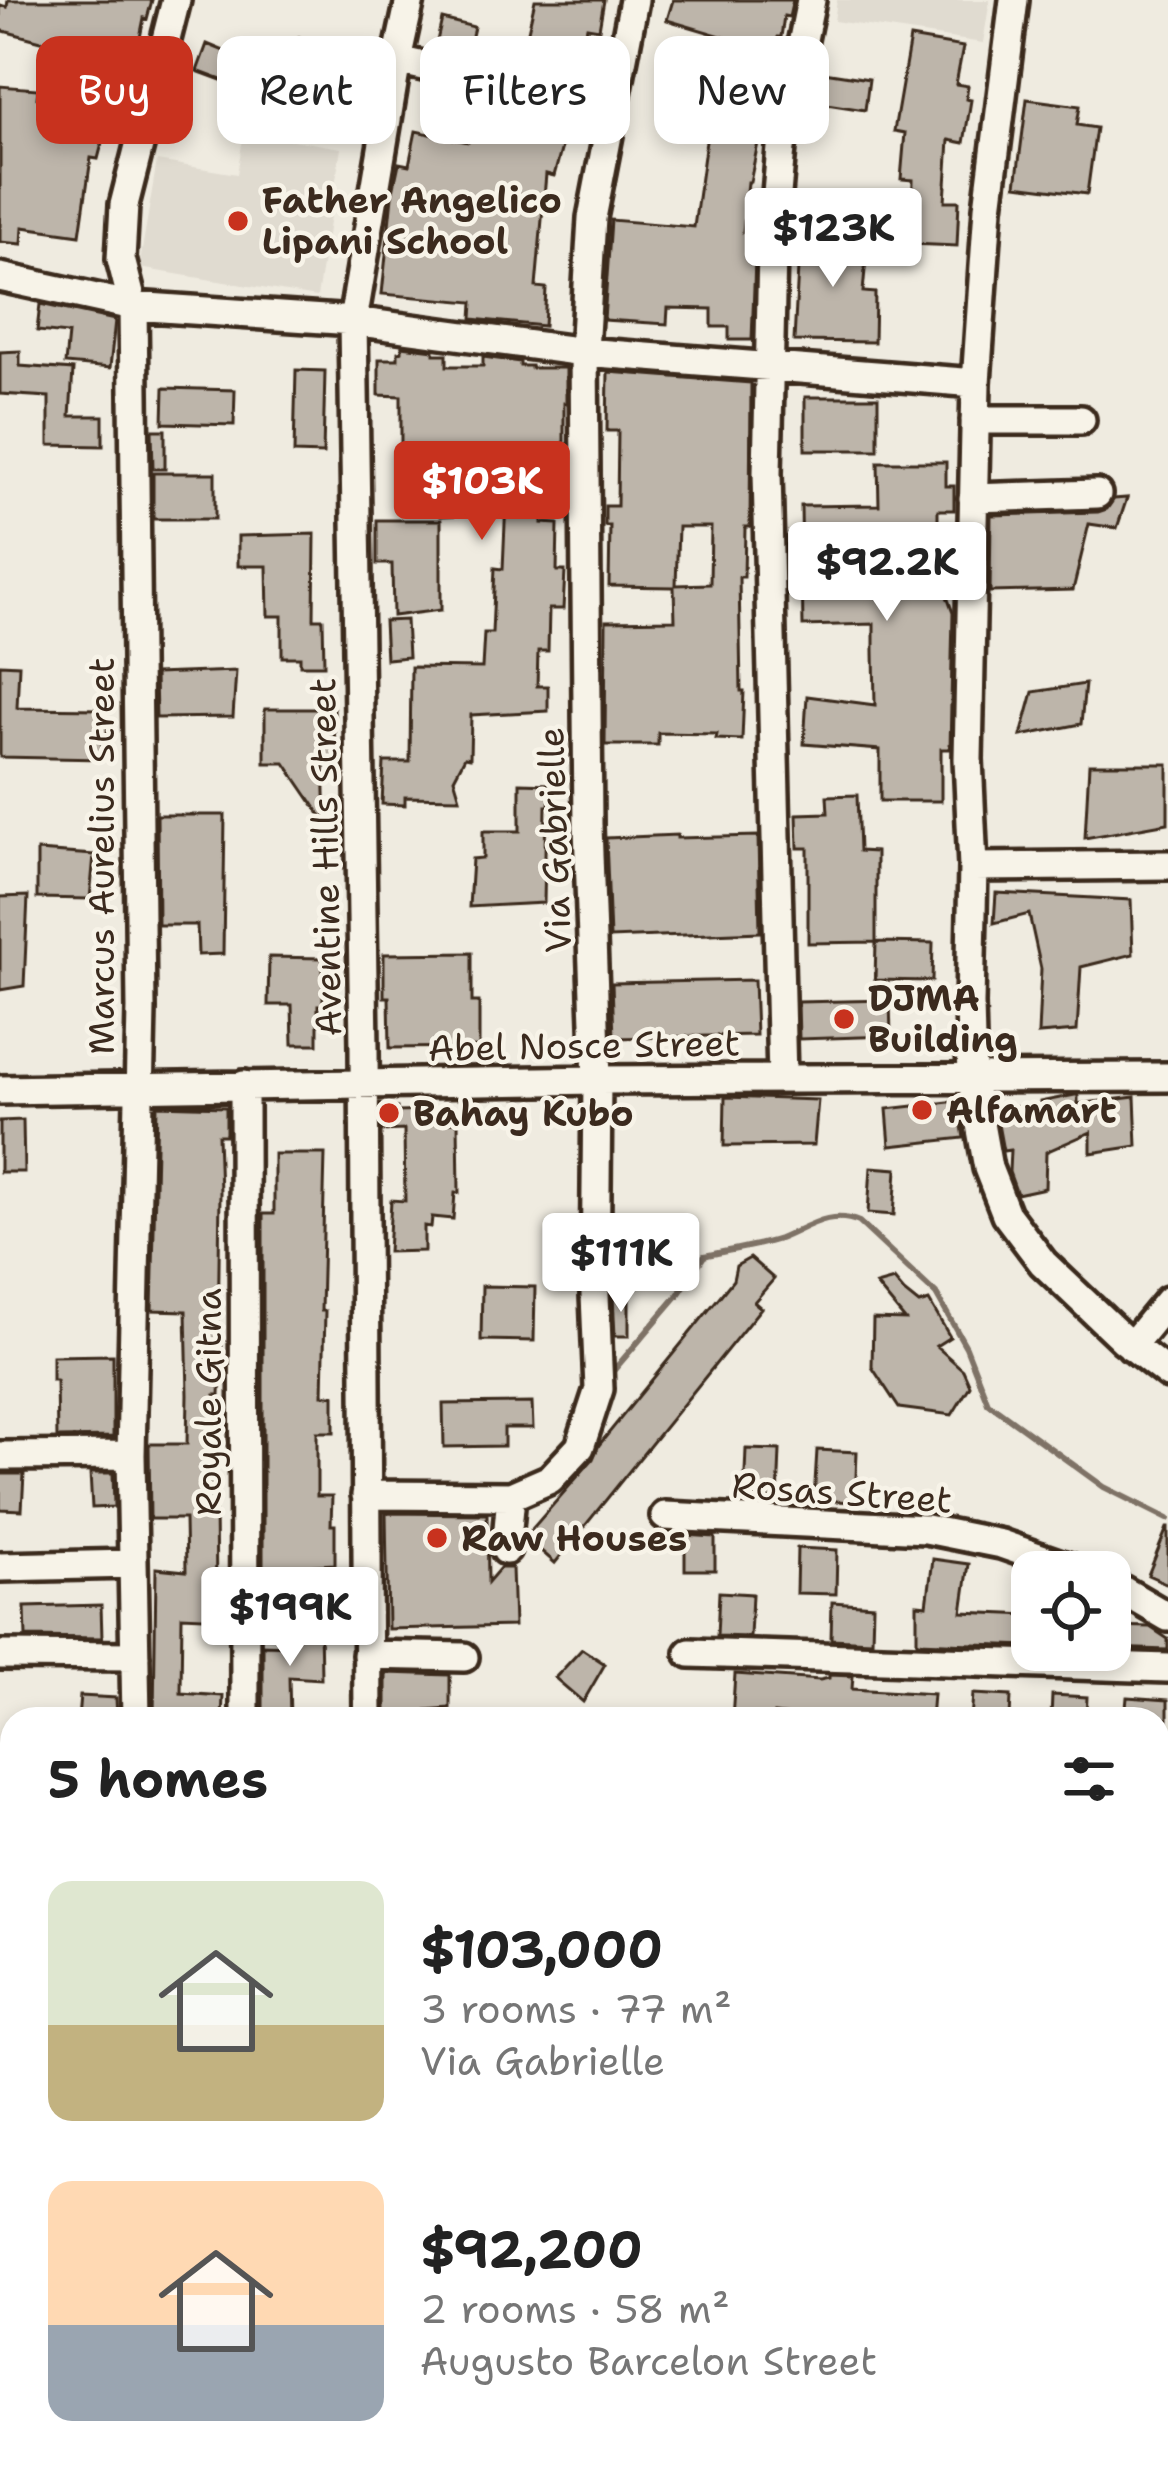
<!DOCTYPE html>
<html lang="en">
<head>
<meta charset="utf-8">
<style>
  body { margin:0; font-family:"Shantell Sans",sans-serif; background:#f2f2f2; color:#222; height:100vh; display:flex; flex-direction:column; font-size:45px; white-space:nowrap }
  * { box-sizing:border-box; margin:0 }
  p { font-size:39px; color:#767676 }
  .icon { flex:none; width:66px; height:66px; fill:none; stroke:currentColor; stroke-width:2; stroke-linecap:round; stroke-linejoin:round }
  .map { position:relative; flex:1; overflow:hidden }
  .side { position:absolute; left:0px; top:1707px; width:1170px; height:768px; display:flex; flex-direction:column; background:#fff; border-radius:36px 36px 0 0; box-shadow:0 6px 18px #0003 }
  .side>* { flex:none }
  .hud { position:absolute; left:36px; top:36px; width:1098px; height:108px; display:flex; gap:24px }
  .buttons { position:absolute; left:1011px; top:1551px; display:grid; gap:24px }
  .buttons a { display:grid; place-items:center; width:120px; height:120px; border-radius:24px; background:#fff; box-shadow:0 6px 18px #0003; font-size:60px }
  .price { position:absolute; translate:-50% -102px; padding:0 27px; border-radius:12px; background:#fff; color:#222; font-size:39px; line-height:78px; filter:drop-shadow(0 3px 6px #0008) }
  .price::after { content:''; position:absolute; left:50%; top:72px; width:36px; height:27px; margin-left:-18px; background:inherit; clip-path:polygon(0 0,100% 0,50% 100%) }
  .price.selected { background:#c8321e; color:#fff }
  ul { padding:0; list-style:none }
  li { display:flex; align-items:center; gap:36px; height:300px; padding:0 48px }
  li span { display:grid; place-items:center; flex:none; width:336px; height:240px; border-radius:24px; color:#555 }
  li>.icon { margin-inline-start:auto }
  span .icon { width:144px; height:144px; fill:#fffc; stroke-width:1 }
  li b { font-size:51px }
  h2 { display:flex; justify-content:space-between; align-items:center; height:144px; padding:0 48px; font-size:51px }
  .chip { padding:0 42px; border-radius:24px; background:#fff; box-shadow:0 6px 18px #0003; font-size:42px; line-height:108px }
  .chip.selected { background:#c8321e; color:#fff }
  .map>svg:first-child { display:block }
  .built { fill:#e0dbd0 }
  .lines { fill:none; stroke-linecap:round; stroke-linejoin:round }
  .stream { stroke:#7e7266; stroke-width:6 }
  .building { fill:#bdb5aa; stroke:#3b2a1e; stroke-width:3; fill-rule:evenodd }
  .minor-casing { stroke:#3b2a1e; stroke-width:36 }
  .minor { stroke:#f7f3e8; stroke-width:27 }
  .poi-dot { fill:#c8321e; stroke:#f7f3e8; stroke-width:4.5 }
  .labels { text-anchor:middle; stroke-width:9; stroke-linejoin:round; paint-order:stroke }
  .poi-label { font-size:36px; font-weight:bold; fill:#3b2a1e; stroke:#f7f3e8; text-anchor:start }
  .street-label { font-size:36px; fill:#3b2a1e; stroke:#f7f3e8 }
</style>
</head>
<body>
<div class="map">
<svg width="1168" height="2475" viewBox="0 0 1168 2475">
  <rect width="100%" height="100%" fill="#efebe0"/>
  <filter id="ink" filterUnits="userSpaceOnUse"><feTurbulence type="fractalNoise" baseFrequency=".00833" numOctaves="2"/><feDisplacementMap in="SourceGraphic" scale="24" xChannelSelector="R" yChannelSelector="G"/><feConvolveMatrix kernelMatrix="1 2 1 2 8 2 1 2 1" color-interpolation-filters="sRGB"/></filter>
  <g filter="url(#ink)">
    <path class="built" d="M837 0H990L983 43 834 21Z
      M244 132 341 148 317 297 139 268 157 161 237 174Z"/>
    <g class="lines">
      <path class="stream" d="M608 1377 678 1295 704 1256C728 1250 755 1247 779 1239 807 1228 829 1209 859 1222L936 1294 966 1347 988 1403 1104 1487 1168 1519"/>
    </g>
    <path class="building" d="M8 0H152L147 19 144 18 125 112 111 109 98 159 91 158 80 235 23 227 22 244 0 242V86L38 89 37 98 86 111 98 56 0 30V5L7 7Z
      M535 0H604L599 29 587 27 572 93 575 94 571 114 554 176 546 174 536 287 546 288 544 326 472 319 473 302 382 294 392 196 399 163 409 165 416 131 468 142 476 91 485 79 481 66 484 51 523 53Z
      M673 0H793L789 17 784 16 781 37H778L760 143H758L750 182H748L743 232 756 233 752 340H729V327H712V309L668 308 667 324 604 320 611 220 694 227 707 134 698 132 706 86 720 88 728 38 667 20Z
      M442 19 474 27 467 58 435 50Z
      M299 37 358 53 342 117 261 96 270 60 292 66Z
      M910 38 963 47 956 84 968 86 966 99 971 100 964 143 949 140 945 201H959L957 246 911 244 913 180 901 179 905 133 894 131Z
      M207 44 234 55 224 81 197 71Z
      M824 72 869 79 865 110 820 103Z
      M1027 99 1080 106 1077 125 1096 128 1087 194 1016 185Z
      M800 231 868 236 863 292 875 293 874 342 794 341Z
      M40 304 115 320 110 368 65 364 68 334 37 331Z
      M402 346 434 350V354H447V366H483V357L520 362V366H531V368H566V403H564V459H545L542 523 558 524 557 571H565L563 609H549L548 651H538L537 686H548V711L471 715 470 758 465 757 454 778 460 798 405 797V805L382 804 384 762H410L411 667 482 668 484 633H492L495 568 503 569 506 501 464 499V515L441 516 438 452 401 453V396L379 395V359H398V352L402 351Z
      M20 351V366L73 370 70 416H103V446L49 445V397L0 394V352Z
      M296 370 325 371 323 454 294 453Z
      M608 372 751 383 750 527H745L744 577H739L741 691H744L742 740 716 739 717 734 658 733V745H605L606 621 675 620 674 587 609 586 610 526H605V506H617L618 431H607ZM678 527H711L710 584 676 585Z
      M164 388 235 390 234 425 163 423Z
      M805 397H878V450H805Z
      M152 430H165V469H153Z
      M878 462H946V486H954V510H938V587L944 588 953 613 950 749H941V801H880V750L804 744 807 696 875 705 874 651V624L803 626 801 506 879 505Z
      M153 473H215V519H153Z
      M1127 498 1117 528 1089 524 1073 590 990 592 991 515 1098 512 1107 509 1114 499Z
      M377 520H441V610L393 616 392 564H377Z
      M315 534 314 619H323L324 665H300V657H282V616H268L267 566H238V536Z
      M406 620 408 657 386 659 384 621Z
      M0 664 19 665 17 708 102 709 101 724H108L107 742H102V759L0 757Z
      M236 671 233 717 156 718 155 674Z
      M1085 684 1081 724 1021 736 1033 692Z
      M265 709H334L335 761H324L326 823 285 763H265Z
      M1089 764H1168V823L1085 838Z
      M520 783 551 784 549 806H546L544 903 469 907 472 859 483 858V831H520Z
      M857 795 859 851 876 852V942L808 943V848H798L797 814 828 813 827 796Z
      M157 815H225L223 954 198 955 197 925H158Z
      M677 835V838L758 836 760 932 610 938 606 838Z
      M37 851 94 855 90 899 37 898Z
      M996 893 1131 900 1133 954 1081 967 1077 1031 1038 1034 1041 969 1029 914 994 923Z
      M28 896 24 986 0 990V897Z
      M876 942 933 943 932 981 875 980Z
      M472 953V1002H479V1047L390 1048 389 997H384V954Z
      M269 957 323 958V1005H318V1044H293L292 1005H268Z
      M754 980 756 1035 614 1038 612 983Z
      M890 1000 891 1036 799 1039 798 1002Z
      M1075 1095H1078V1104L1135 1097 1137 1146 1091 1153V1132L1046 1152 1045 1188 1017 1194 1009 1172 1010 1150 1003 1151 995 1108 1040 1106V1102Z
      M725 1097 818 1100 814 1145 724 1146Z
      M958 1101 964 1138 890 1146 887 1109Z
      M157 1105 226 1107V1135H218L220 1192 218 1340 222 1341 220 1395H215L213 1505H215L216 1593 225 1594V1618L182 1616 181 1693 223 1696 222 1719H154L156 1568 186 1571 185 1519H150L149 1444H187L188 1395 186 1311 152 1310Z
      M382 1108H397V1112L432 1111V1123L458 1122 459 1193H455L453 1219 432 1217 431 1227 424 1226V1251L388 1252 391 1200 405 1201 404 1130 382 1131Z
      M23 1120 24 1172H0V1121Z
      M274 1154H325L321 1311H325L323 1395H334V1432H317V1496H332L331 1525H335V1564L287 1567 285 1609 263 1608V1214H274Z
      M871 1167 897 1169 894 1215 868 1213Z
      M750 1258 774 1279 754 1302 761 1308 555 1563 525 1537 593 1459 599 1445 733 1280 736 1266Z
      M894 1280 904 1292 919 1304 929 1301 950 1337 936 1346 963 1370 970 1386 952 1415 899 1408 872 1367 873 1319 905 1320 876 1285Z
      M482 1286 535 1287 534 1341 481 1340Z
      M613 1295H629V1336H615Z
      M113 1355V1437L57 1438 56 1380H52V1356Z
      M532 1403 533 1428H504V1446L444 1447 443 1404Z
      M746 1449 780 1450 778 1500 744 1498Z
      M817 1450 857 1452 855 1502 814 1500Z
      M90 1473H113L114 1507 92 1508Z
      M0 1474H24L22 1510 0 1509Z
      M386 1513 487 1514 488 1582 500 1568H512L514 1626 388 1629Z
      M1167 1528H1168V1584L1148 1575Z
      M685 1535 715 1537V1570H685Z
      M797 1548 837 1550 836 1594 796 1593Z
      M933 1559 969 1564 962 1612 1032 1615V1646L917 1642V1604L927 1605Z
      M719 1592 752 1594 750 1637 717 1636Z
      M832 1602 873 1605 872 1641 831 1639Z
      M101 1605 102 1638 26 1637 25 1607Z
      M294 1623 320 1624 321 1679 289 1677 290 1719H263V1645L293 1646Z
      M1110 1626 1150 1627 1168 1639V1650L1110 1648Z
      M582 1649 605 1664 583 1702 555 1678Z
      M386 1673 450 1675V1708L426 1710 425 1719H386Z
      M735 1674 820 1680 829 1678V1675L853 1676 852 1689 933 1694 931 1719H818L774 1714V1719H732Z
      M973 1694 1011 1696 1010 1719H971Z
      M1052 1695 1087 1697 1086 1719H1051Z
      M80 1696 116 1698 117 1719H78Z
      M1127 1697 1168 1700V1719H1125Z"/>
    <g class="lines">
      <defs>
        <path id="minor" d="M1014 0 988 208 976 383 968 759 973 867 970 1004 972 1080 988 1168 1006 1214 1043 1263 1123 1339 1168 1374
          M397 60 467 76
          M0 277 133 306 353 321 584 352 976 383
          M975 420H1081
          M973 498 1097 494
          M973 867 1168 865
          M782 1079 767 473 772 251 781 148 811 0
          M244 1085 245 1719
          M0 1090 597 1080 1168 1077
          M1131 1346 1168 1301
          M0 1456 131 1455
          M366 1495 511 1496 550 1479 580 1447 599 1389 595 1295 597 1080 588 826 584 352 592 218 634 0
          M665 1516 926 1529 1001 1544 1081 1572
          M506 1550 511 1496
          M0 1567 133 1564
          M1110 1583 1168 1617
          M690 1653 1168 1668
          M0 1655 135 1656
          M367 1655 464 1657
          M136 1719 131 1455 141 1009 133 306 121 259 124 205 176 0
          M368 1719 364 1048 353 321 397 60 410 0
          M1158 1800 1168 1801
          M0 1829H12
          M1158 1928H1168
          M0 1984H12
          M1158 2056H1168
          M0 2125H12
          M0 2284 12 2285
          M1158 2359 1168 2360
          M378 2463V2475
          M594 2463 595 2475
          M792 2463V2475
          M37 2475 38 2463
          M964 2475 967 2463"/>
      </defs>
      <use href="#minor" class="minor-casing"/>
      <use href="#minor" class="minor"/>
    </g>
  </g>
  <g class="poi-dot">
    <circle cx="238" cy="221" r="12"/>
    <circle cx="844" cy="1019" r="12"/>
    <circle cx="922" cy="1110" r="12"/>
    <circle cx="389" cy="1113" r="12"/>
    <circle cx="437" cy="1538" r="12"/>
  </g>
  <g class="labels">
    <g class="poi-label">
      <text x="262" y="213">Father Angelico<tspan x="262" dy="41">Lipani School</tspan></text>
      <text x="868" y="1011">DJMA<tspan x="868" dy="41">Building</tspan></text>
      <text x="946" y="1123">Alfamart</text>
      <text x="413" y="1126">Bahay Kubo</text>
      <text x="461" y="1551">Raw Houses</text>
    </g>
    <g class="street-label">
      <text transform="translate(554 840) rotate(-92)" y="13">Via Gabrielle</text>
      <text transform="translate(101 856) rotate(-90)" y="13">Marcus Aurelius Street</text>
      <text transform="translate(325 857) rotate(-91)" y="13">Aventine Hills Street</text>
      <text transform="translate(584 1045) rotate(-1)" y="13">Abel Nosce Street</text>
      <text transform="translate(208 1402) rotate(-90)" y="13">Royale Gitna</text>
      <text transform="translate(842 1492) rotate(4)" y="13">Rosas Street</text>
    </g>
  </g>
</svg>
<div class="buttons">
<a><svg class="icon" aria-label="locate" viewBox="0 0 24 24"><circle cx="12" cy="12" r="6"/><path d="M12 2v4M12 18v4M2 12h4M18 12h4"/></svg></a>
</div>
<b class="price" style="left:833px;top:290px">$123K</b>
<b class="price selected" style="left:482px;top:543px">$103K</b>
<b class="price" style="left:887px;top:624px">$92.2K</b>
<b class="price" style="left:621px;top:1315px">$111K</b>
<b class="price" style="left:290px;top:1669px">$199K</b>
<div class="hud">
<a class="chip selected">Buy</a>
<a class="chip">Rent</a>
<a class="chip">Filters</a>
<a class="chip">New</a>
</div>
<section class="side">
<h2>5 homes<svg class="icon" aria-label="filters" viewBox="0 0 24 24"><path d="M4 7h16M4 17h16"/><circle cx="9" cy="7" r="2"/><circle cx="15" cy="17" r="2"/></svg></h2>
<ul>
<li><span style="background:linear-gradient(#dfe7d0 60%,#c2b280 0)"><svg class="icon" aria-label="home" viewBox="0 0 24 24"><path d="M3 11l9-7 9 7M6 9v11h12V9"/></svg></span><div><b>$103,000</b><p>3 rooms · 77 m²</p><p>Via Gabrielle</p></div></li>
<li><span style="background:linear-gradient(#ffd9b3 60%,#9aa5b1 0)"><svg class="icon" aria-label="home" viewBox="0 0 24 24"><path d="M3 11l9-7 9 7M6 9v11h12V9"/></svg></span><div><b>$92,200</b><p>2 rooms · 58 m²</p><p>Augusto Barcelon Street</p></div></li>
</ul>
</section>
</div>
</body>
</html>
